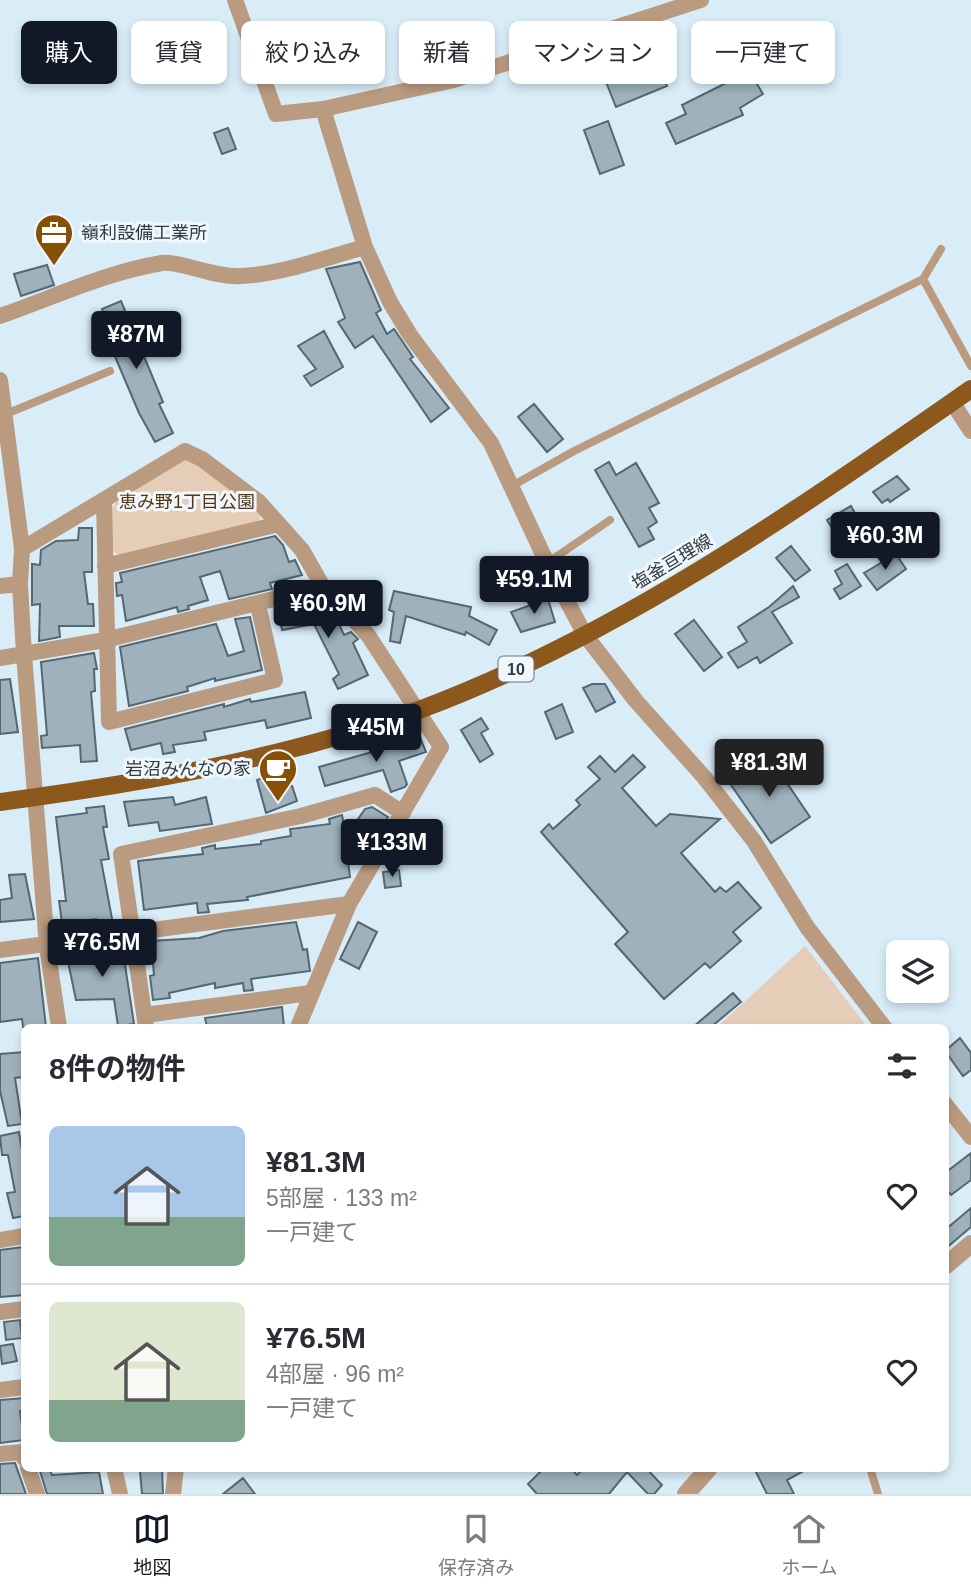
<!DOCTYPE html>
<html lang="ja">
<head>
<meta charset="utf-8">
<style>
  body { margin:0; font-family:Arial,"Noto Sans JP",sans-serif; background:#f2f2f3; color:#2b2b33; height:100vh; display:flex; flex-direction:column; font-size:26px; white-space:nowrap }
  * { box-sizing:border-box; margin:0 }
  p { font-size:23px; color:#7c7c81 }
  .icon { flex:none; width:38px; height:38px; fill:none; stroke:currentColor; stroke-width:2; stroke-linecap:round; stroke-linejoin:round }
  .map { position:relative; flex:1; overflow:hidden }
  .drawer { position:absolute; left:21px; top:1024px; width:928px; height:448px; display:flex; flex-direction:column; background:#fff; border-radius:10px; box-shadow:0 4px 10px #0003 }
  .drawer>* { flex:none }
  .top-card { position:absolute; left:21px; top:21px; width:929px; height:63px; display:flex; gap:14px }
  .tools { position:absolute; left:886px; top:940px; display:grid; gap:14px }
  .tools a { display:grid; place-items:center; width:63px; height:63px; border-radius:10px; background:#fff; box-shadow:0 4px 10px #0003; font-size:35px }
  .price { position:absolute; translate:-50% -60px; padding:0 16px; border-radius:7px; background:#111827; color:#fff; font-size:23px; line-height:46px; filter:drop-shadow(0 2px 4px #0008) }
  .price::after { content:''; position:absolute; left:50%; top:42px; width:21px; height:16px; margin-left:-10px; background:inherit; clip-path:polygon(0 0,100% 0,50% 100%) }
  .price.active { background:#222; color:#fff }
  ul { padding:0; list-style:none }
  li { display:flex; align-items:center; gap:21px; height:175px; padding:0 28px }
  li+li { border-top:2px solid #e1e1e2 }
  li span { display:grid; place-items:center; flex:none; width:196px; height:140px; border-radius:10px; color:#555 }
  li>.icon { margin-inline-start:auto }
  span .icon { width:84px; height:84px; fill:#fffc; stroke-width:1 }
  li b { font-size:30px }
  h2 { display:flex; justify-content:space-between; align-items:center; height:84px; padding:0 28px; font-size:30px }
  .tag { padding:0 24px; border-radius:10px; background:#fff; box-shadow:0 4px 10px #0003; font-size:24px; line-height:63px }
  .tag.active { background:#111827; color:#fff }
  .dock { display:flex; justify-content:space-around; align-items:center; height:98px; border-top:2px solid #e1e1e2; background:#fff; font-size:19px; color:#7c7c81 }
  .dock a { display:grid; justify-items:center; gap:4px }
  .dock .active { color:#111827 }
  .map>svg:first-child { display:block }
  .green { fill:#e5cdb8 }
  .building { fill:#9eb1bc; stroke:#556771; stroke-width:2 }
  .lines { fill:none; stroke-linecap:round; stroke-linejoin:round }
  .service { stroke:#ba9b7f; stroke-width:8 }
  .minor { stroke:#ba9b7f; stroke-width:16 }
  .tertiary { stroke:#ba9b7f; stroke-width:18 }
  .primary { stroke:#8d581c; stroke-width:18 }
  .labels { text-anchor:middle; stroke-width:6; stroke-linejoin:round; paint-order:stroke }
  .shield { fill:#f0f8fd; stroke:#6c7479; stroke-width:2 }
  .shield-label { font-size:16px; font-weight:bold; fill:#333b40 }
  .poi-label { font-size:18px; fill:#333b40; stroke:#f0f8fd; text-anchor:start }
  .park-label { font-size:18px; fill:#58350f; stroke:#f0f8fd }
  .street-label { font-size:18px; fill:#333b40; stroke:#f0f8fd }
</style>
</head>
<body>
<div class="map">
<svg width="971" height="1494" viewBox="0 0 971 1494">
  <rect width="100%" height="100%" fill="#d9edf9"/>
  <path class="green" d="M187 459 222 481 261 514 259 521 120 557 110 548 111 511 116 501Z
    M805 946 865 1024 861 1027H717Z"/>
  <path class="building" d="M723 27 763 94 740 108 743 115 676 144 666 123 686 114 682 105 726 83 700 41Z
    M651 46 667 86 616 107 600 67Z
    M608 121 624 165 600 174 584 130Z
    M228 128 236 149 222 154 214 133Z
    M360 262 381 310 376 313 387 334 394 329 413 357 410 359 449 408 431 422 373 336 355 348 338 322 345 318 326 269Z
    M47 265 54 285 21 296 14 274Z
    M121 301 163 402 159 404 173 433 155 442 139 413 105 333 111 331 102 309Z
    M324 331 343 367 311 386 304 376 316 369 298 346Z
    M534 404 563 439 547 452 518 417Z
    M609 462 616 475 636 463 659 503 649 508 657 522 648 528 654 539 639 547 595 470Z
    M897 476 909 489 890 502 888 499 882 503 873 492Z
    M851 506 857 517 834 531 827 520Z
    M909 516 933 546 921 554 899 525Z
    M79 528H92V572H84L88 604H93L94 626H59L60 637 39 641 40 604 32 605V564L40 565 41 550 56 541 78 540Z
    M275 536 283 545 289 562 295 560 302 575 270 583 272 589 229 599 220 571 200 577 208 600 188 606 189 609 178 612 177 607 126 621 122 595 117 596 116 583 122 582 120 573Z
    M791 546 810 570 795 581 776 558Z
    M896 554 906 569 877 590 864 573Z
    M847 564 861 586 840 599 834 589 842 584 835 571Z
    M793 586 799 597 772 612 792 643 760 663 757 657 738 668 728 653 747 642 738 627 769 607Z
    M394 591 471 607 469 616 497 630 489 645 466 632 465 635 406 616 400 643 390 641 394 612 389 610Z
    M548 599 555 622 521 632 511 612Z
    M323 602 330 610 335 626 339 624 344 635 351 632 358 639 353 643 368 675 338 689 333 679 339 674 314 624 282 630 278 609 295 605 296 610Z
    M250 617 262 670 215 681V678L187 687 188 691 129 706 120 647 216 624 228 656 244 651 235 619Z
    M694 620 722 657 704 671 675 634Z
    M94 653 97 669H94L95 691 91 692 97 761 81 762 80 745 42 748 41 736 47 735 41 662Z
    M10 679 18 732 0 734V680Z
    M592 684H605L615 702 596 712 583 688Z
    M305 692 311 718 267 728 265 720 204 732 206 740 173 745 175 752 163 754 161 743 131 750 125 729 224 704V707L250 699 251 702Z
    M562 704 573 732 556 739 545 712Z
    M481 718 488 729 481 733 493 754 480 762 461 730Z
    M419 735 426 752 399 761 407 784 405 787 391 792 383 770 325 786 319 767 379 750Z
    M633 755 645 767 622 788 656 826 670 814 720 819 681 853 715 892 720 887 726 892 738 882 761 908 733 932 741 941 710 968 705 963 664 999 615 944 628 932 541 832 549 824 553 829 580 805 576 800 600 779 588 767 600 756 615 772Z
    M768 755 810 817 771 843 729 782Z
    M267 776 271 790 292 786 297 801 266 813 257 780Z
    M173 797 175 805 206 797 212 824 160 831 158 822 129 826 124 802Z
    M104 806 107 827H103L109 859 101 860 113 924 97 927 96 919 62 923 59 901H66L56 817 87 813 86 808Z
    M372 807 388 817 364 857 346 847 350 877 247 897 248 900 207 904 209 912 198 913 197 903 144 910 138 861 203 854 202 848 215 845V849L261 844V841L291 836 290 829 330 824 329 819 342 815 346 836 365 809Z
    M399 870 401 886 385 888 383 872Z
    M25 874 34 919 0 922V900L12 898 9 875Z
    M296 922 303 950 307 949 310 971 251 979 253 990 244 991 243 983 215 988V983L169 993 170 998 153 1000 150 976 154 975 151 941 199 938 223 931Z
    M358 922 377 932 359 969 340 959Z
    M122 945 134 1024 118 1026 114 999 76 1000 66 952Z
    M38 958 46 1027H23L22 1019 0 1022V963Z
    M733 993 741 1002 711 1027H693Z
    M282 1007 284 1027H207L205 1018Z
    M960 1038 971 1053V1070L963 1076 945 1051Z
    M24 1052V1077L15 1078 22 1124 8 1126 0 1091V1054Z
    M19 1132 24 1163V1216L13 1218 7 1193 15 1192 8 1155H2L0 1136Z
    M971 1153V1180L951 1195 945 1188V1173Z
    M971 1208V1227L945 1249V1230Z
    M24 1247V1295L0 1297V1250Z
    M20 1320 22 1338 6 1340 4 1322Z
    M13 1344 17 1361 2 1364 0 1346Z
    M24 1398V1411H20L24 1440 0 1443V1400Z
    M15 1463 26 1494H0V1464Z
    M39 1468H49L52 1475 99 1472 103 1494H47Z
    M544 1468H571L577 1475 584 1468H646L662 1485 654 1494H648L627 1472 609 1494H537L528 1484Z
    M754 1468H809L787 1480 794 1494H767Z
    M162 1469 163 1494H142L140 1471Z
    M243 1478 255 1494H223Z"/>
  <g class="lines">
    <path class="service" d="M923 279 971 366
      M6 414 110 371
      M512 486 574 451 923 279 941 249
      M547 563 610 520
      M870 1468 878 1494"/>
    <path class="minor" d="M235 0 276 114 323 109 454 80 701 0
      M323 109 365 247 390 302 410 335 491 443 547 563 585 635 636 701 704 777 754 841 807 927 884 1027
      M0 316C52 298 107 272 162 263 181 261 216 278 241 276 283 274 324 258 365 247
      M0 380 22 549 20 584 24 654 47 947 59 1027
      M952 402 971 431
      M104 501 109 722 275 680 258 605
      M22 549 185 451 202 459 259 502 302 550 323 587 368 635 441 747 349 904 298 1027
      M105 566 279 524
      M0 586 20 584
      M0 658 105 640 323 587
      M0 950 349 904
      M145 1015 310 993
      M146 1027 121 854 301 816 375 795 403 813
      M945 1104 971 1137
      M0 1240 24 1236
      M0 1312 24 1309
      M0 1390 24 1387
      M0 1454 23 1452 24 1458
      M28 1468 37 1494
      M114 1468 120 1494
      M173 1494 176 1468"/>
    <path class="tertiary" d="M945 1266 971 1244
      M686 1494 709 1468"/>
    <path class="primary" d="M0 802C142 783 284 759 419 710 620 635 797 510 971 389"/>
  </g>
  <defs>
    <symbol id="office-pin" viewBox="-11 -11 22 30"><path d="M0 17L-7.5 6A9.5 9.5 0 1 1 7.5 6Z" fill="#885004" stroke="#f0f8fd"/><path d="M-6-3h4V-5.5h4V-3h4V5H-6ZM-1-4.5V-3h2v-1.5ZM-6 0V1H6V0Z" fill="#fff"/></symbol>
    <symbol id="cafe-pin" viewBox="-11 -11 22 30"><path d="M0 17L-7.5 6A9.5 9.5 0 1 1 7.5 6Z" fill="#885004" stroke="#f0f8fd"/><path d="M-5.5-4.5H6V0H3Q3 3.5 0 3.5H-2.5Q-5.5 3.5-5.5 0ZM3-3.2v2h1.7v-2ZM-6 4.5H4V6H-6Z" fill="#fff"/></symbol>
  </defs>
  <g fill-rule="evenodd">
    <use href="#office-pin" x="32" y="211" width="44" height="60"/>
    <use href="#cafe-pin" x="256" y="747" width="44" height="60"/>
  </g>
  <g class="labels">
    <rect class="shield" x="498.5" y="656.5" width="35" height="25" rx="5"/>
    <g class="shield-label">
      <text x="516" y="675">10</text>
    </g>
    <g class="poi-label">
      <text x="81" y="239">嶺利設備工業所</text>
      <text x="251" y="775" text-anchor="end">岩沼みんなの家</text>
    </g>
    <g class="park-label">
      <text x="187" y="508">恵み野1丁目公園</text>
    </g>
    <g class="street-label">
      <text transform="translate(672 562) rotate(-31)" y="6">塩釜亘理線</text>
    </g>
  </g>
</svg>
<div class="tools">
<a><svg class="icon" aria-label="layers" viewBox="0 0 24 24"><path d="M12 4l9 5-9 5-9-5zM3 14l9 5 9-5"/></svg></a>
</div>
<b class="price" style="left:136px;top:371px">¥87M</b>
<b class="price" style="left:885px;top:572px">¥60.3M</b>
<b class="price" style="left:534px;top:616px">¥59.1M</b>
<b class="price" style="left:328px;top:640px">¥60.9M</b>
<b class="price" style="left:376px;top:764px">¥45M</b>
<b class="price active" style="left:769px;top:799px">¥81.3M</b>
<b class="price" style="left:392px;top:879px">¥133M</b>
<b class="price" style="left:102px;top:979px">¥76.5M</b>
<div class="top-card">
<a class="tag active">購入</a>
<a class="tag">賃貸</a>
<a class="tag">絞り込み</a>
<a class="tag">新着</a>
<a class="tag">マンション</a>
<a class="tag">一戸建て</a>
</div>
<section class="drawer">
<h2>8件の物件<svg class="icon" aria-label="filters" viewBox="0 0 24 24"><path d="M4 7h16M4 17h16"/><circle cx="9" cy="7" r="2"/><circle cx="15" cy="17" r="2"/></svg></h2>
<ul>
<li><span style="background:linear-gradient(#a9c7e8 65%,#7fa58c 0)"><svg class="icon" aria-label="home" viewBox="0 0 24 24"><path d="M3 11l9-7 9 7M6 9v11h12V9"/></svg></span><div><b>¥81.3M</b><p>5部屋 · 133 m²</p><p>一戸建て</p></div><svg class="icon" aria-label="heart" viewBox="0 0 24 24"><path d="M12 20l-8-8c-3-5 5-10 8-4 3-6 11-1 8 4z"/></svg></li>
<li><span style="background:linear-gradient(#dfe7d0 70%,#7fa58c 0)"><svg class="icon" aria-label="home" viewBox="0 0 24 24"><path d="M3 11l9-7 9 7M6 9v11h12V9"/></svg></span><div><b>¥76.5M</b><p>4部屋 · 96 m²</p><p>一戸建て</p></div><svg class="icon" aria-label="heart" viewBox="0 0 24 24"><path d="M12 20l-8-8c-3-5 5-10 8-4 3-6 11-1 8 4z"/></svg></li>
</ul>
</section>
</div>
<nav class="dock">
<a class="active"><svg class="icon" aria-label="map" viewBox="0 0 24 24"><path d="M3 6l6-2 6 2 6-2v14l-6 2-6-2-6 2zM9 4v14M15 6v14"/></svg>地図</a>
<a><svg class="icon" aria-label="saved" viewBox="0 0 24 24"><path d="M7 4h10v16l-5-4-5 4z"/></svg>保存済み</a>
<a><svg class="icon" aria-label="home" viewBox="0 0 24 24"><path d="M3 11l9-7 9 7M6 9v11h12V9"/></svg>ホーム</a>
</nav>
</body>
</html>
